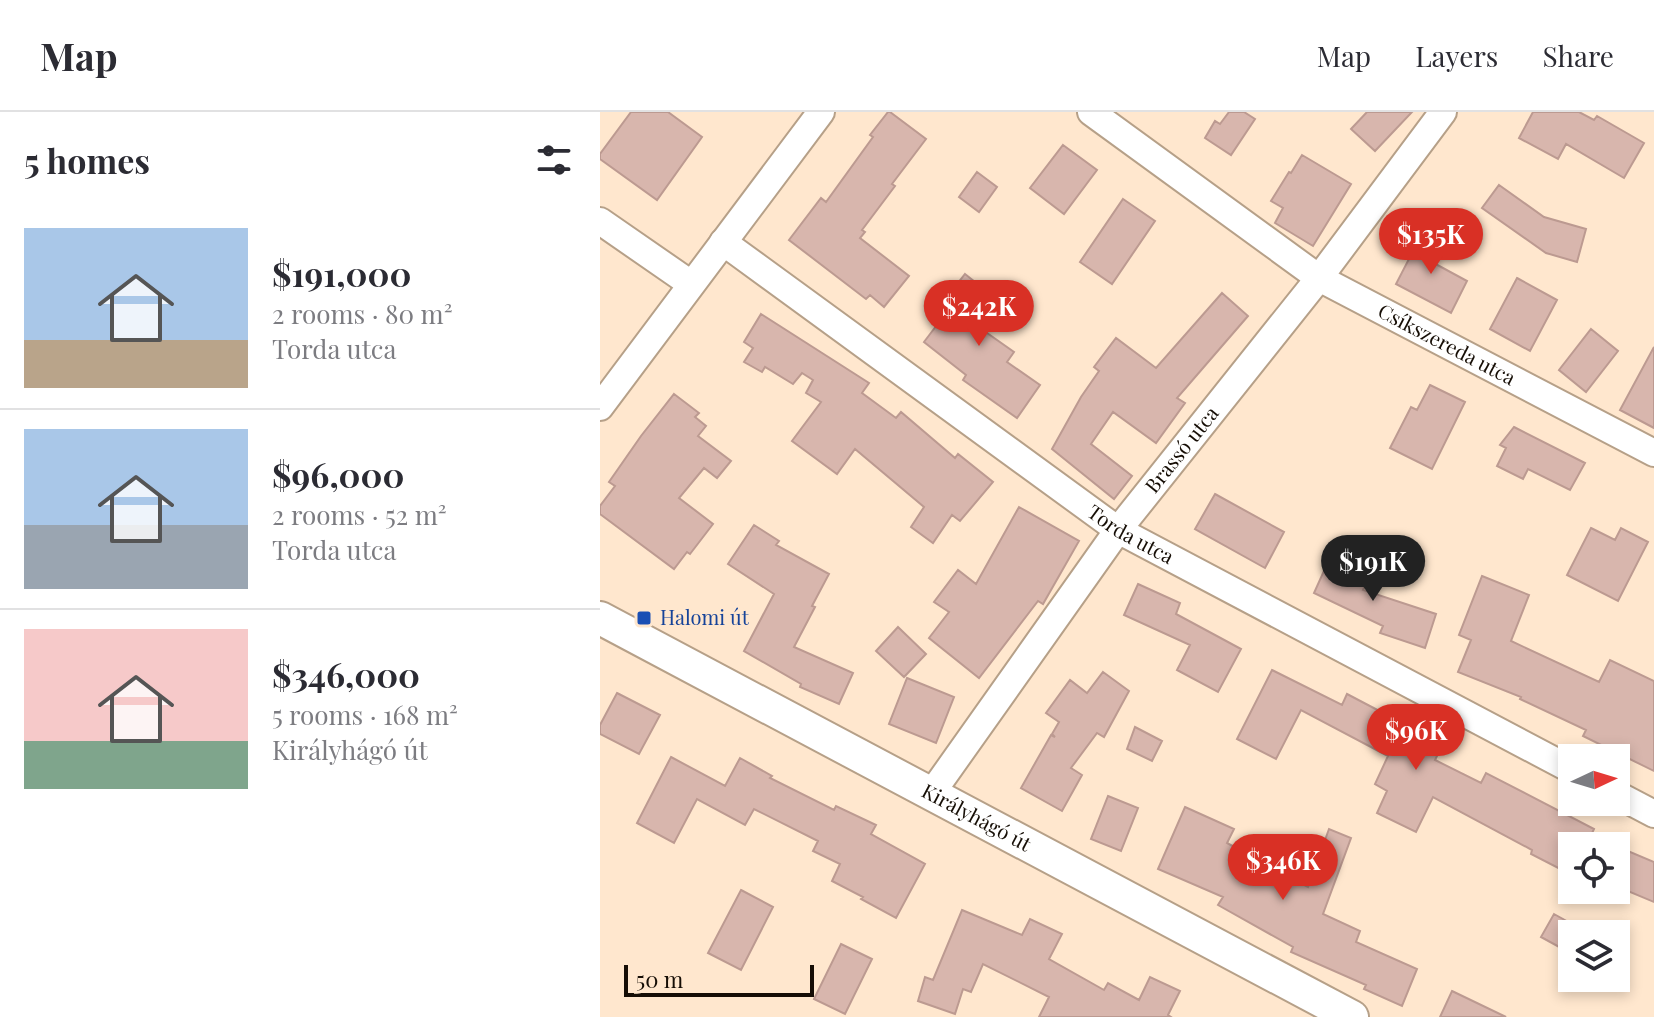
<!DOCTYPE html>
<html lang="en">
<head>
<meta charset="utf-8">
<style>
  body { margin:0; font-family:"Playfair Display",serif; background:#f7f7f7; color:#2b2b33; height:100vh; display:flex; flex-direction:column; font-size:30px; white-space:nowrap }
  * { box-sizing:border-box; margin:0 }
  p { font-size:26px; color:#7c7c81 }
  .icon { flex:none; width:44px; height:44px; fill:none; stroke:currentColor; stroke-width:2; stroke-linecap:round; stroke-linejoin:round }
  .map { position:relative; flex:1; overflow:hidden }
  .side { display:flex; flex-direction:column; background:#fff; width:600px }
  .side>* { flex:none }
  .needle { width:52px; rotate:86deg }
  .tools { position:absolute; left:958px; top:632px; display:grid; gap:16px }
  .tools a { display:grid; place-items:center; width:72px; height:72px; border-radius:0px; background:#fff; box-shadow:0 4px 12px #0003; font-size:40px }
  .scale { position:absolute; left:24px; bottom:20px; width:190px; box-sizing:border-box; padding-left:8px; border:4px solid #160e06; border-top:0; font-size:22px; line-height:28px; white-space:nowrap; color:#160e06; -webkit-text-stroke:6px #ffe7ce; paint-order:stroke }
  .price { position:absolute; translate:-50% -68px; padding:0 18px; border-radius:28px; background:#d93025; color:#fff; font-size:26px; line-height:52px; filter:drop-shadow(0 2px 4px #0008) }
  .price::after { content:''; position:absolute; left:50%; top:48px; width:24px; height:18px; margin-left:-12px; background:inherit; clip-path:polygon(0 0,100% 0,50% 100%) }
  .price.selected { background:#222; color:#fff }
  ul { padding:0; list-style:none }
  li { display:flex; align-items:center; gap:24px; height:200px; padding:0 24px }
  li+li { border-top:2px solid #e1e1e2 }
  li span { display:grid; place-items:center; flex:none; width:224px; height:160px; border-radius:0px; color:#555 }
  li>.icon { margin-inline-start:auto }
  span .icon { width:96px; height:96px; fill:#fffc; stroke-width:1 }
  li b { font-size:34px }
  h2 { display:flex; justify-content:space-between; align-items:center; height:96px; padding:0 24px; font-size:34px }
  header { display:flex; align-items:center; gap:48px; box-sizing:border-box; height:112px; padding:0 40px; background:#fff; border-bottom:2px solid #e1e1e2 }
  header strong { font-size:38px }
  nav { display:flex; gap:44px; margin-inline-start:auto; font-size:28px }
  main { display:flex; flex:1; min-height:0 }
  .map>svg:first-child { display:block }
  .building { fill:#d8b6ad; stroke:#bc9a91; stroke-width:2 }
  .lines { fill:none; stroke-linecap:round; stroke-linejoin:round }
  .minor-casing { stroke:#b6a088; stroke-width:30 }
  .tertiary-casing { stroke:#b6a088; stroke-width:36 }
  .minor { stroke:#fff; stroke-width:26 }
  .tertiary { stroke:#fff; stroke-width:32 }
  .transit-dot { fill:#1a4fb4; stroke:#ffe7ce; stroke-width:3 }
  .labels { text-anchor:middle; stroke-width:6; stroke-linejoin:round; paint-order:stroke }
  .street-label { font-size:20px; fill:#160e06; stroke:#ffe7ce }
  .transit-label { font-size:20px; fill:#164399; stroke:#ffe7ce; text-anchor:start }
</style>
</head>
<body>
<header>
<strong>Map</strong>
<nav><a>Map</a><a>Layers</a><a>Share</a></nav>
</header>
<main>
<section class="side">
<h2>5 homes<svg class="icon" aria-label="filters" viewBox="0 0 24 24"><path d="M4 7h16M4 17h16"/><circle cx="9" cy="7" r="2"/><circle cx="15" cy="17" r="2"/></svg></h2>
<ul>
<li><span style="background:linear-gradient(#a9c7e8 70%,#b9a48a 0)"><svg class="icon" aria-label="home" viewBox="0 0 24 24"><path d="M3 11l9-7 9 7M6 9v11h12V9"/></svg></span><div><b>$191,000</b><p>2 rooms · 80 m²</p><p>Torda utca</p></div></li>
<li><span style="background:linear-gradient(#a9c7e8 60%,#9aa5b1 0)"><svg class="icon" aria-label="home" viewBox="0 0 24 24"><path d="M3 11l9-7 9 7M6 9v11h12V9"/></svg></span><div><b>$96,000</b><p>2 rooms · 52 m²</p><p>Torda utca</p></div></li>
<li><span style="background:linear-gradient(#f6c9c9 70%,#7fa58c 0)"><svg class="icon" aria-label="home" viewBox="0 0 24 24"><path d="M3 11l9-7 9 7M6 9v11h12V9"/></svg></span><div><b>$346,000</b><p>5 rooms · 168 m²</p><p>Királyhágó út</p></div></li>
</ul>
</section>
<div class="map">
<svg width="1054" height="905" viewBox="0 0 1054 905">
  <rect width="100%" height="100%" fill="#ffe7ce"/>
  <path class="building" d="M31 0H68L102 25 57 88 0 47V42Z
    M288 0H290L326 27 292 72 295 74 262 118 265 120 260 126 309 164 284 195 270 183 266 187 189 128 221 86 226 90 273 25 270 23Z
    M629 0H644L655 7 631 43 605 26 615 9 620 12Z
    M767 0H812L775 39 751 17Z
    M933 0H979L994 8 997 4 1044 31 1024 66 966 32 958 47 919 26Z
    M463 33 497 58 464 102 430 76Z
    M702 43 751 72 713 134 675 111 683 96 671 89 689 60 691 61Z
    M377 60 397 75 379 100 359 85Z
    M899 73 944 105 986 117 977 150 946 141 882 96Z
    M523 87 555 109 512 172 480 150Z
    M824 118 841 127 830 149 867 169 851 201 796 172Z
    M365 162 400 190 380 216 414 240 407 250 440 273 417 306 363 268 366 263 324 230 343 205 336 199Z
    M917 166 957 188 930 239 890 217Z
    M622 181 648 204 577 286 585 291 556 331 513 300 491 332 532 364 514 387 452 337 481 285 499 259 494 255 516 226 556 256Z
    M161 202 269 271 262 281 296 306 301 300 355 346 358 342 393 370 360 409 352 403 333 431 311 415 324 395 255 337 237 362 192 329 221 290 206 281 213 268 202 261 193 272 165 255 162 260 144 250 153 236 144 230Z
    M991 217 1018 239 986 280 959 258Z
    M1054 235V316L1020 298Z
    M830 273 865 290 832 357 790 336 811 295 817 298Z
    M74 282 99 301 95 305 106 314 98 324 131 349 117 366 104 356 79 386 113 412 90 442 87 440 74 457 0 402V394L15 374 9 370 41 324Z
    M914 315 985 351 970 378 928 357 923 367 897 354 906 336 900 333Z
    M615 382 684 420 665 456 595 417Z
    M419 395 479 429 443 492 438 489 379 566 329 526 349 500 334 490 358 458 376 472Z
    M154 413 179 429 176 433 229 462 212 494 215 495 194 535 253 561 239 592 200 575 201 572 144 539 174 482 128 452Z
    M991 416 1015 428 1021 416 1048 430 1018 489 967 463Z
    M732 441 772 460 763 478 836 502 825 536 780 521 783 514 714 481Z
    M882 464 929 483 911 529 999 570 1010 548 1054 569V659L983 624 986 618 920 587 921 585 858 560 871 528 859 523Z
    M538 472 580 491 576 502 641 537 618 580 577 558 590 533 524 503Z
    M298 515 326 542 304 565 276 539Z
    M672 558 742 593 747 582 789 604 784 615 838 642 835 648 881 671 886 661 994 717 986 734H972V763L931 742 932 738 833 685 816 720 777 701 787 679 775 672 788 644 701 598 676 647 637 627Z
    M503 560 529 579 504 625 497 621 471 656 482 663 462 699 421 676 451 623 455 625 452 622 459 610 446 601 470 568 487 581Z
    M307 566 354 585 336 631 289 612Z
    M17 581 60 603 39 642 0 622V613Z
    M535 615 562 629 552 649 527 637Z
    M71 645 125 674 140 646 172 664 170 666 234 698 236 694 276 713 271 722 325 752 296 806 261 787 263 785 232 769 240 752 213 739 218 729 154 697 145 713 97 687 74 731 37 711Z
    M508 684 538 696 521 739 491 727Z
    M585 695 634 717 627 731 708 775 729 717 751 726 723 802 760 819 756 830 817 857 802 894 764 877 766 873 691 840 693 835 618 793 623 785 558 757Z
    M1016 734 1054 750V790L1016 774Z
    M141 778 173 795 141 858 108 841Z
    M362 798 422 823 430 807 462 822 449 847 504 878 508 871 539 888 550 865 580 879 568 903 571 905H439L449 885 383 852 371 880 363 877 355 902 318 889 325 865 333 868Z
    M954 802 972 812V842L941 825Z
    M241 832 272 847 245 902 214 887Z
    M852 879 906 905H840Z"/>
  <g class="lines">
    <defs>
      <g id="minor">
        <path id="s1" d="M491 0 719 166 1054 341"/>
        <path d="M0 109 91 172"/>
        <path id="s2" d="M123 130 518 418 972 658"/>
        <path d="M0 295 221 0"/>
        <path id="s3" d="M331 682 518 418 719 166 843 0"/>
        <path d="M1016 682 1054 702"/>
      </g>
      <g id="tertiary">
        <path id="s4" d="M0 506 752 905"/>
      </g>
    </defs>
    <use href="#minor" class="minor-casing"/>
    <use href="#tertiary" class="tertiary-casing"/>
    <use href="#minor" class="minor"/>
    <use href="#tertiary" class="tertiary"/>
  </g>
  <rect class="transit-dot" x="36" y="498" width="16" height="16" rx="4"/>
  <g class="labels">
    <g class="street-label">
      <text dy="7" stroke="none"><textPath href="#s1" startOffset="426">Csíkszereda utca</textPath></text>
      <text dy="7" stroke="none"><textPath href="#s3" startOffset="426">Brassó utca</textPath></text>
      <text dy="7" stroke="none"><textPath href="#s2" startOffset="502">Torda utca</textPath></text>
      <text dy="7" stroke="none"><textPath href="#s4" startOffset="426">Királyhágó út</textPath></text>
    </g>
    <g class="transit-label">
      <text x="60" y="513">Halomi út</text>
    </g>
  </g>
</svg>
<div class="tools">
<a><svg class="needle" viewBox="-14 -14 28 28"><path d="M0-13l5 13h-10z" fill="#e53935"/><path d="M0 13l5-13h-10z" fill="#7c7c81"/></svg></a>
<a><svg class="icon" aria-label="locate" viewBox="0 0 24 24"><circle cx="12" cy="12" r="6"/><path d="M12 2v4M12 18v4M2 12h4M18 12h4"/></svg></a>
<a><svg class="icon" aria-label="layers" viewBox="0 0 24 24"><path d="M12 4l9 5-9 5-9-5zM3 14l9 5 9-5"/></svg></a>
</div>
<div class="scale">50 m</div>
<b class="price" style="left:831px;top:164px">$135K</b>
<b class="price" style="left:379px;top:236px">$242K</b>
<b class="price selected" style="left:773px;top:491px">$191K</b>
<b class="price" style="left:816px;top:660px">$96K</b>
<b class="price" style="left:683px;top:790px">$346K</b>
</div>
</main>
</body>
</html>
